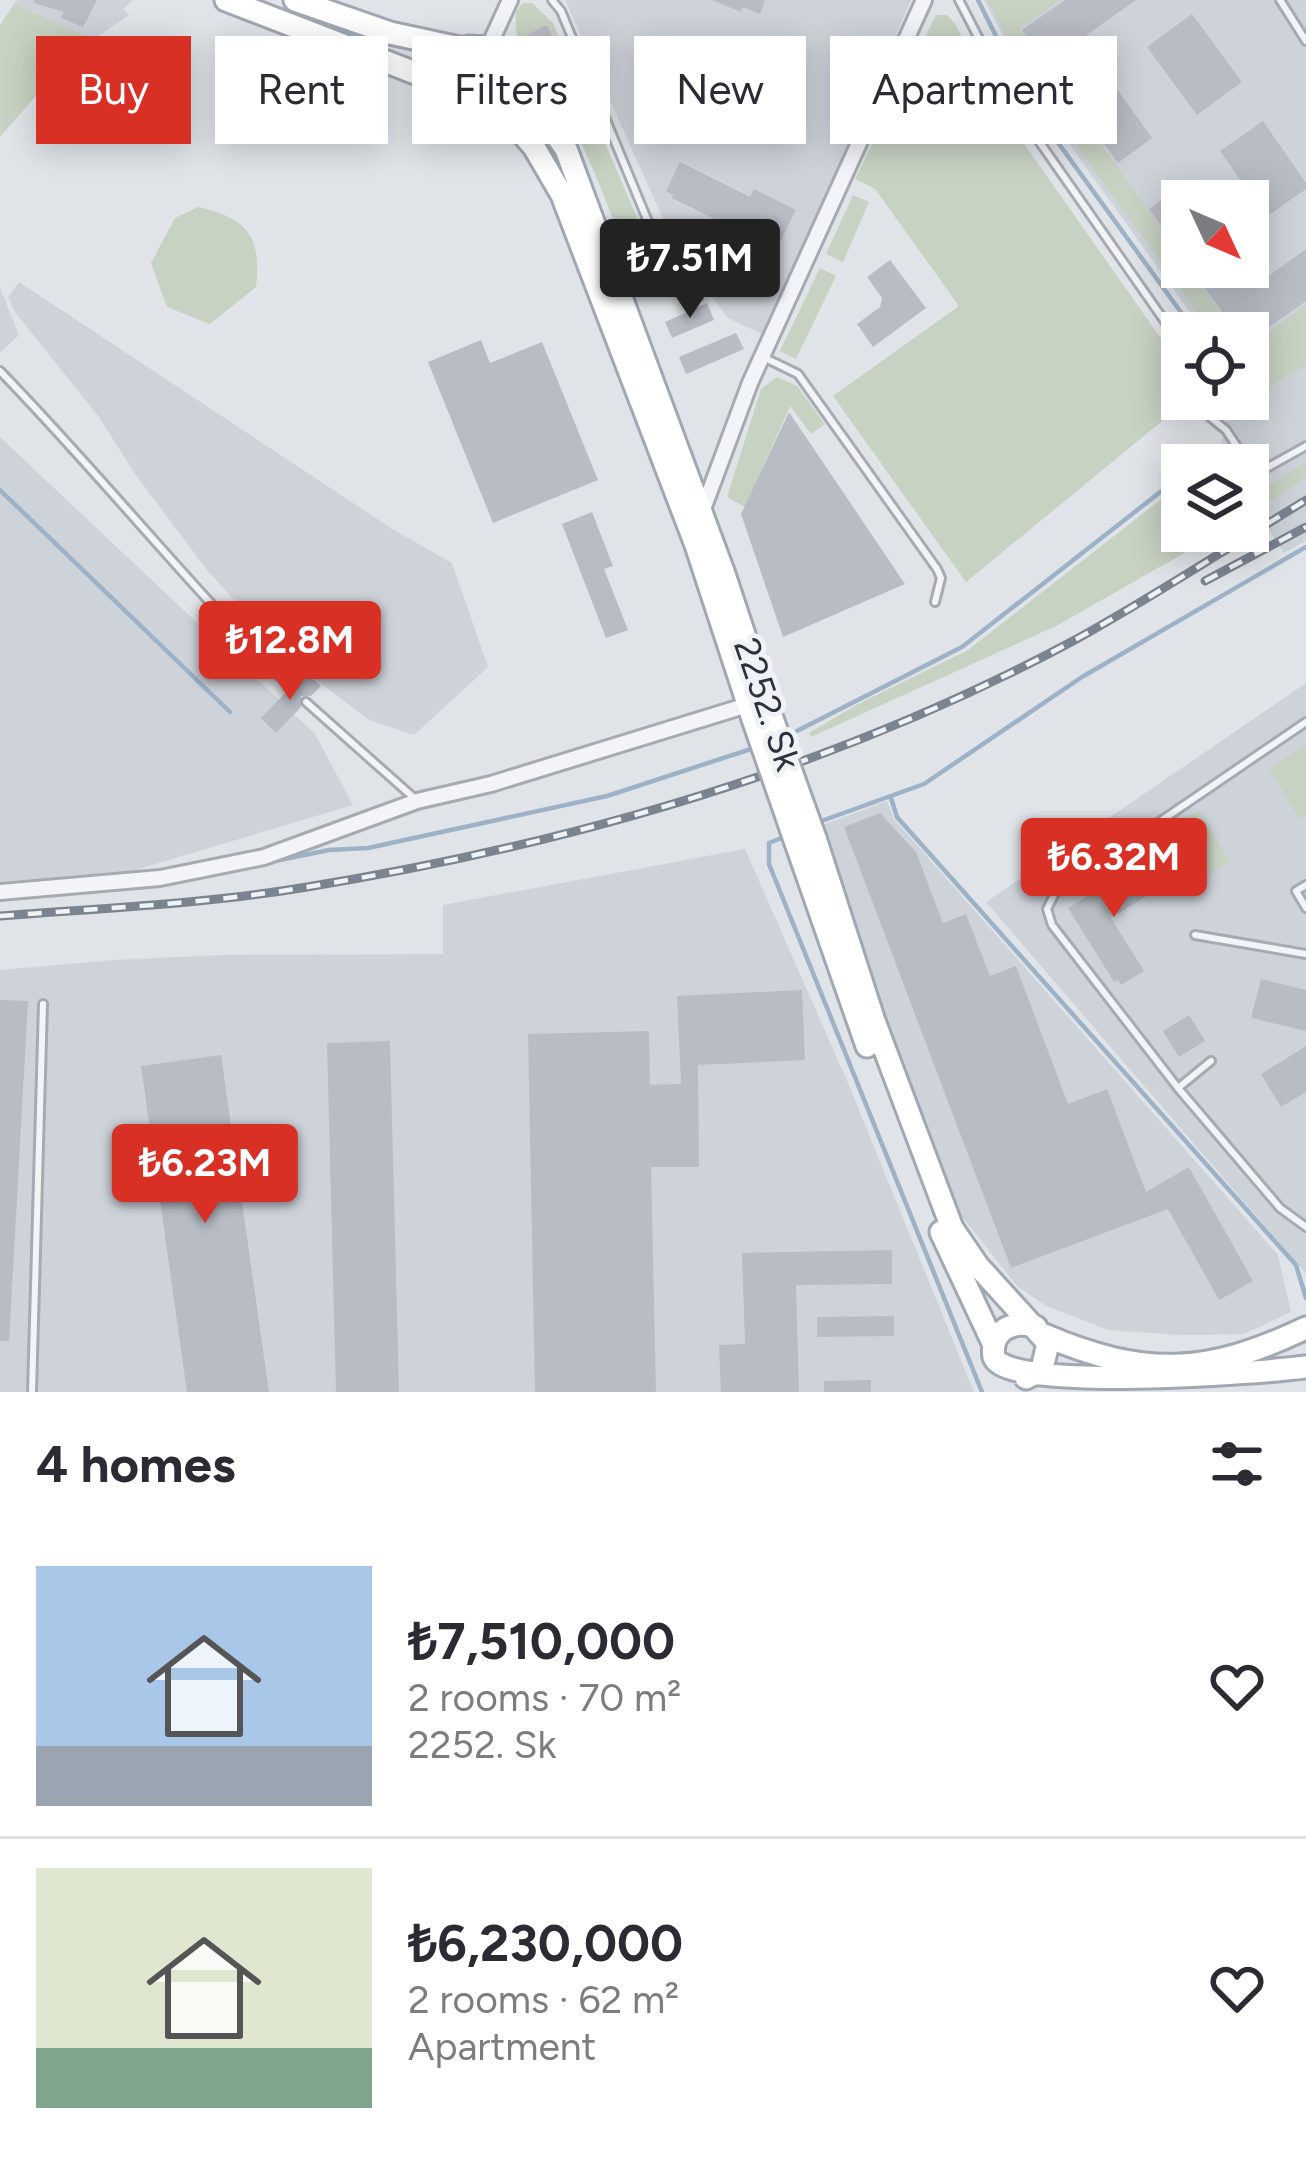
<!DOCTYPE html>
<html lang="en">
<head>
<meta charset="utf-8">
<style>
  body { margin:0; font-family:Figtree,sans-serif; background:#f7f7f7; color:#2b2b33; height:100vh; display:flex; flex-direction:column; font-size:45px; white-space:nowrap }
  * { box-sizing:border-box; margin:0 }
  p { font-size:39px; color:#7c7c81 }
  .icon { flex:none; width:66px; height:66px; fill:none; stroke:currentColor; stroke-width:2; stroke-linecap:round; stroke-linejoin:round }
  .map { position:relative; height:1392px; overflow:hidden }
  .drawer { display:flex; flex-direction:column; background:#fff; flex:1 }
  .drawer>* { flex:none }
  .top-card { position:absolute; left:36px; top:36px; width:1236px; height:108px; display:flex; gap:24px }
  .needle { width:78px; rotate:134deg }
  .buttons { position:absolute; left:1161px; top:180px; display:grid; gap:24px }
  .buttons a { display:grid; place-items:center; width:108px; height:108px; border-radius:0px; background:#fff; box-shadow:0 6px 30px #0003; font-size:60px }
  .price { position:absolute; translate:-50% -102px; padding:0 27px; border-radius:12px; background:#d93025; color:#fff; font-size:39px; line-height:78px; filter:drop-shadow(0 3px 6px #0008) }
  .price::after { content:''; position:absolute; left:50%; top:72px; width:36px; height:27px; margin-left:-18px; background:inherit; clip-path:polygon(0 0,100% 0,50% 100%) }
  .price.selected { background:#222; color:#fff }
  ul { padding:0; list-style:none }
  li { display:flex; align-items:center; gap:36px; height:300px; padding:0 36px }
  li+li { border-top:3px solid #e1e1e2 }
  li span { display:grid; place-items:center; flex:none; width:336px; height:240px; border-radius:0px; color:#555 }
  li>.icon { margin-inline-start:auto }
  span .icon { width:144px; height:144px; fill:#fffc; stroke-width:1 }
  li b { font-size:51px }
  h2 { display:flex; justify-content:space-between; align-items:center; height:144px; padding:0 36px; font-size:51px }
  .tag { padding:0 42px; border-radius:0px; background:#fff; box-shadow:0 6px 30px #0003; font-size:42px; line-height:108px }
  .tag.selected { background:#d93025; color:#fff }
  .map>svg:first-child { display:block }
  .built { fill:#ced3da; fill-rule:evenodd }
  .green { fill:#c6d2c2 }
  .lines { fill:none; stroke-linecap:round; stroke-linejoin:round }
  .stream { stroke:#9db2c6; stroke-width:4.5 }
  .building { fill:#b8bdc5 }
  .lane-casing { stroke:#a6abb2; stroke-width:12 }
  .street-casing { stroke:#a6abb2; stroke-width:20 }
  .primary-casing { stroke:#a0a8b3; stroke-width:27 }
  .lane { stroke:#f3f4f7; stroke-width:6 }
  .street { stroke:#f3f4f7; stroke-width:14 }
  .primary { stroke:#fff; stroke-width:21 }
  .rail-casing { stroke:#7a8491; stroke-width:9 }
  .rail { stroke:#f0f2f6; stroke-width:4.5; stroke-dasharray:14; stroke-linecap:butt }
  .primary-bridge-casing { stroke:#a0a8b3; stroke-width:27; stroke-linecap:butt }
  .primary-bridge { stroke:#fff; stroke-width:21 }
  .labels { text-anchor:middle; stroke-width:10; stroke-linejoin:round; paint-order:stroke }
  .street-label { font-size:36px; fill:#2a323f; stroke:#f0f2f6 }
</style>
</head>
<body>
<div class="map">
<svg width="1306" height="1392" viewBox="0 0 1306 1392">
  <rect width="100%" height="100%" fill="#e0e4e8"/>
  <path class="built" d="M17 0H133L123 9 129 15 94 39 14 4Z
    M565 0H911L766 336 728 318 678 252Z
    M984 0H1306V541L1284 553 1248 497V465H1227L1220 454 1225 422 1245 409 1240 399H1248V333H1205L1036 98ZM1182 201H1248V267H1182Z
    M19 282 394 530 452 563 488 667 414 735 369 720 285 656 207 570 135 474 99 417 15 312 8 297Z
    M0 288 19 335 0 353Z
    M0 437 315 734 353 805 132 871 0 882Z
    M1306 683V1274L986 902Z
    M887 801 894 819 1278 1255 1291 1312 1244 1334 1178 1335 1109 1330 1046 1306 1017 1286 952 1204 812 829Z
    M745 849 848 1083 974 1392H0V970L113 960 222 955 443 954V905Z"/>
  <path class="green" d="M987 0H1060L1019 29 1182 258V267H1188L1235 333H1212L1040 95Z
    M523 3H532L553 23 665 282 641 290C618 235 599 177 572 124 549 79 512 71 516 11Z
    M14 4 94 39 75 51 0 137V25Z
    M936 15H947L955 24 1001 111 1167 347 1182 381V399H1189L966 582 833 396 959 306 875 189 855 179Z
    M853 195 869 202 843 262 826 254Z
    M198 207C247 218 262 236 256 287L210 324 167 307 151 263 175 218Z
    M820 268 836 276 796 359 780 351Z
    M1306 305V365L1246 401 1248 346Z
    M777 377 797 386 825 424 811 434 790 406 745 507 727 497 761 389Z
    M1306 462V478L1248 516V485L1267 487Z
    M1182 483V531H1223L1058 625 811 737 809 733 858 704 968 650Z
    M1306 745V816L1300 820 1269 768Z
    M1199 810 1230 862 1192 885 1161 834Z"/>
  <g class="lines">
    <path class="stream" d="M978 0 1030 104 1196 333
      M1195 465 1205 455
      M0 490 230 712
      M787 736 962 647 1182 475
      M891 798 897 817 1296 1265 1306 1298
      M816 823 924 784 1082 677 1306 547
      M784 837 769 843V864L982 1392
      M270 862 329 850 368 848 607 796 754 748"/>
  </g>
  <path class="building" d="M34 0H97L83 27 61 18 64 12 34 3Z
    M712 0H765L760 14 743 7 741 12Z
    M1065 0H1136L1081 39 1152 138 1118 163 1022 30Z
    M1192 14 1242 82 1197 115 1147 47Z
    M547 25 563 58 543 68 527 35Z
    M1263 121 1306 183V189L1266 217 1220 151Z
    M680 162 750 197 754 189 796 210 781 240 743 222 739 231 672 198 673 195 666 191Z
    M1185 183 1197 201H1182V255L1149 209Z
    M1306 249V301L1248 342V333H1237L1190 267H1244L1256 285Z
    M890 260 926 308 873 347 857 324 880 307 882 298 867 277Z
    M707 303 714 320 672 338 665 322Z
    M736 333 744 349 686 374 679 357Z
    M481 340 490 363 542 342 598 480 493 523 428 362Z
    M789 412 905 584 783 637 741 514Z
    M592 512 613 566 604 569 628 630 606 638 562 524Z
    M306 672 321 686 311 696H301V707L276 733 261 718 286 692 297 691 296 682Z
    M880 813 916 852 943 923 966 914 990 976 1016 966 1068 1104 1107 1089 1146 1192 1189 1167 1253 1281 1219 1300 1168 1209 1011 1268 844 827Z
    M1142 862 1151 876 1155 873 1163 886 1111 918 1144 971 1121 985 1118 980 1114 982 1068 908Z
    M1261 979 1306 990V1031L1251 1018Z
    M802 990 805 1060 698 1065 699 1167H651L656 1392H535L528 1034 649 1031 650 1085 681 1084 677 996Z
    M0 1000 28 1001 9 1341H0Z
    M1189 1015 1205 1041 1179 1057 1163 1031Z
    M390 1041 399 1392H336L327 1043Z
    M1306 1046V1092L1281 1107 1261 1074Z
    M221 1055 269 1392H187L141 1066Z
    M892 1250V1284L796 1285 799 1392H721L719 1345 745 1344 742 1253Z
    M894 1316V1336L817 1337V1317Z
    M871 1380V1392H824V1381Z"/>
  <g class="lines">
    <defs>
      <path id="lane" d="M552 0 561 11 661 253 698 297
        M959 0 1011 101 1182 346
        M1280 0 1306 41
        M763 357 798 374 937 569 941 578 935 602
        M0 371C100 474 189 586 291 687
        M1205 399 1210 417 1226 430 1252 469 1263 470 1306 446
        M306 702 414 798
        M1306 722 1055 893 1047 909 1052 925 1178 1088 1280 1208 1306 1227
        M1306 885 1296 891 1306 908
        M1195 935 1306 954
        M1178 1088 1211 1061
        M32 1392 43 1004"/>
      <path id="street" d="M488 48 510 0
        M702 512 750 383 924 0
        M0 892 160 878 264 857 417 801 491 784 754 703"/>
      <path id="primary" d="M226 0 449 86
        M295 0 390 33 464 49
        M507 71C508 98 488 111 463 103L447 80 452 60 468 47 488 48 504 61 566 149 724 574 769 710
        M494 101 534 147 562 195 696 545 753 719
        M815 838 874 1021 952 1228 978 1266 1048 1343 1042 1369 1026 1378
        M796 843 867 1046
        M941 1232 994 1345
        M1036 1327C1015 1319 989 1330 994 1357 1007 1392 1259 1373 1306 1367
        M1044 1335C1145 1378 1207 1375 1306 1328"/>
    </defs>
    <use href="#lane" class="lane-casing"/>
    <use href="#street" class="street-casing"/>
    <use href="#primary" class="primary-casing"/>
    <use href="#lane" class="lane"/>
    <use href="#street" class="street"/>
    <use href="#primary" class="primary"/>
    <defs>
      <path id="rail" d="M1205 581 1306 527
        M0 916C102 908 206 904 307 887 572 844 836 768 1073 641 1153 597 1229 547 1306 500"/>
    </defs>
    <use href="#rail" class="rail-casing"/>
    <use href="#rail" class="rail"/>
    <defs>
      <path id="primary-bridge" d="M769 710 815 838
        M753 719 796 843"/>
    </defs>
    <use href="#primary-bridge" class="primary-bridge-casing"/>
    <use href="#primary-bridge" class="primary-bridge"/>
  </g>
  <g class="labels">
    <g class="street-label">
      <text transform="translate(768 704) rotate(71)" y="13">2252. Sk</text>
    </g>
  </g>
</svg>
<div class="buttons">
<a><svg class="needle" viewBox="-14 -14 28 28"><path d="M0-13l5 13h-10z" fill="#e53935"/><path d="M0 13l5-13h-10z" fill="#7c7c81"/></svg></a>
<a><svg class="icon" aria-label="locate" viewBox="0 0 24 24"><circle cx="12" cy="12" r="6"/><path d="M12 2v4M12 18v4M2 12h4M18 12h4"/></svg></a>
<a><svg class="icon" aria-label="layers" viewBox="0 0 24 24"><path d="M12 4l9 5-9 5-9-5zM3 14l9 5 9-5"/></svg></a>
</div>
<b class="price selected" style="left:690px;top:321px">₺7.51M</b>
<b class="price" style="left:290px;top:703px">₺12.8M</b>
<b class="price" style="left:1114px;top:920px">₺6.32M</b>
<b class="price" style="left:205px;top:1226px">₺6.23M</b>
<div class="top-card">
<a class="tag selected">Buy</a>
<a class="tag">Rent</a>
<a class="tag">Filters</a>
<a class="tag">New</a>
<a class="tag">Apartment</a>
</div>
</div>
<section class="drawer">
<h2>4 homes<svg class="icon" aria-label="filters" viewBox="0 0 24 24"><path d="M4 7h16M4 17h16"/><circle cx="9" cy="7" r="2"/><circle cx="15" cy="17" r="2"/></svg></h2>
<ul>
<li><span style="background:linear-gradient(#a9c7e8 75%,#9aa5b1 0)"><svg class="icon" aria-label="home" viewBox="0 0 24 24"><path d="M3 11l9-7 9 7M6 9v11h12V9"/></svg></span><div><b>₺7,510,000</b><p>2 rooms · 70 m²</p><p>2252. Sk</p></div><svg class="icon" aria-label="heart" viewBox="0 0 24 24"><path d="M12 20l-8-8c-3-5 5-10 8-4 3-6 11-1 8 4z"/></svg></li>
<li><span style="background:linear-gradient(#dfe7d0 75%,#7fa58c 0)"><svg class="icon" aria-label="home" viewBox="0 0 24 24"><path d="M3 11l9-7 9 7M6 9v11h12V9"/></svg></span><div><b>₺6,230,000</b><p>2 rooms · 62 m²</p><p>Apartment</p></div><svg class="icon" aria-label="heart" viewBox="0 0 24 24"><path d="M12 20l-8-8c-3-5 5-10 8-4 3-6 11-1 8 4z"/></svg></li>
</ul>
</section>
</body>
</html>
